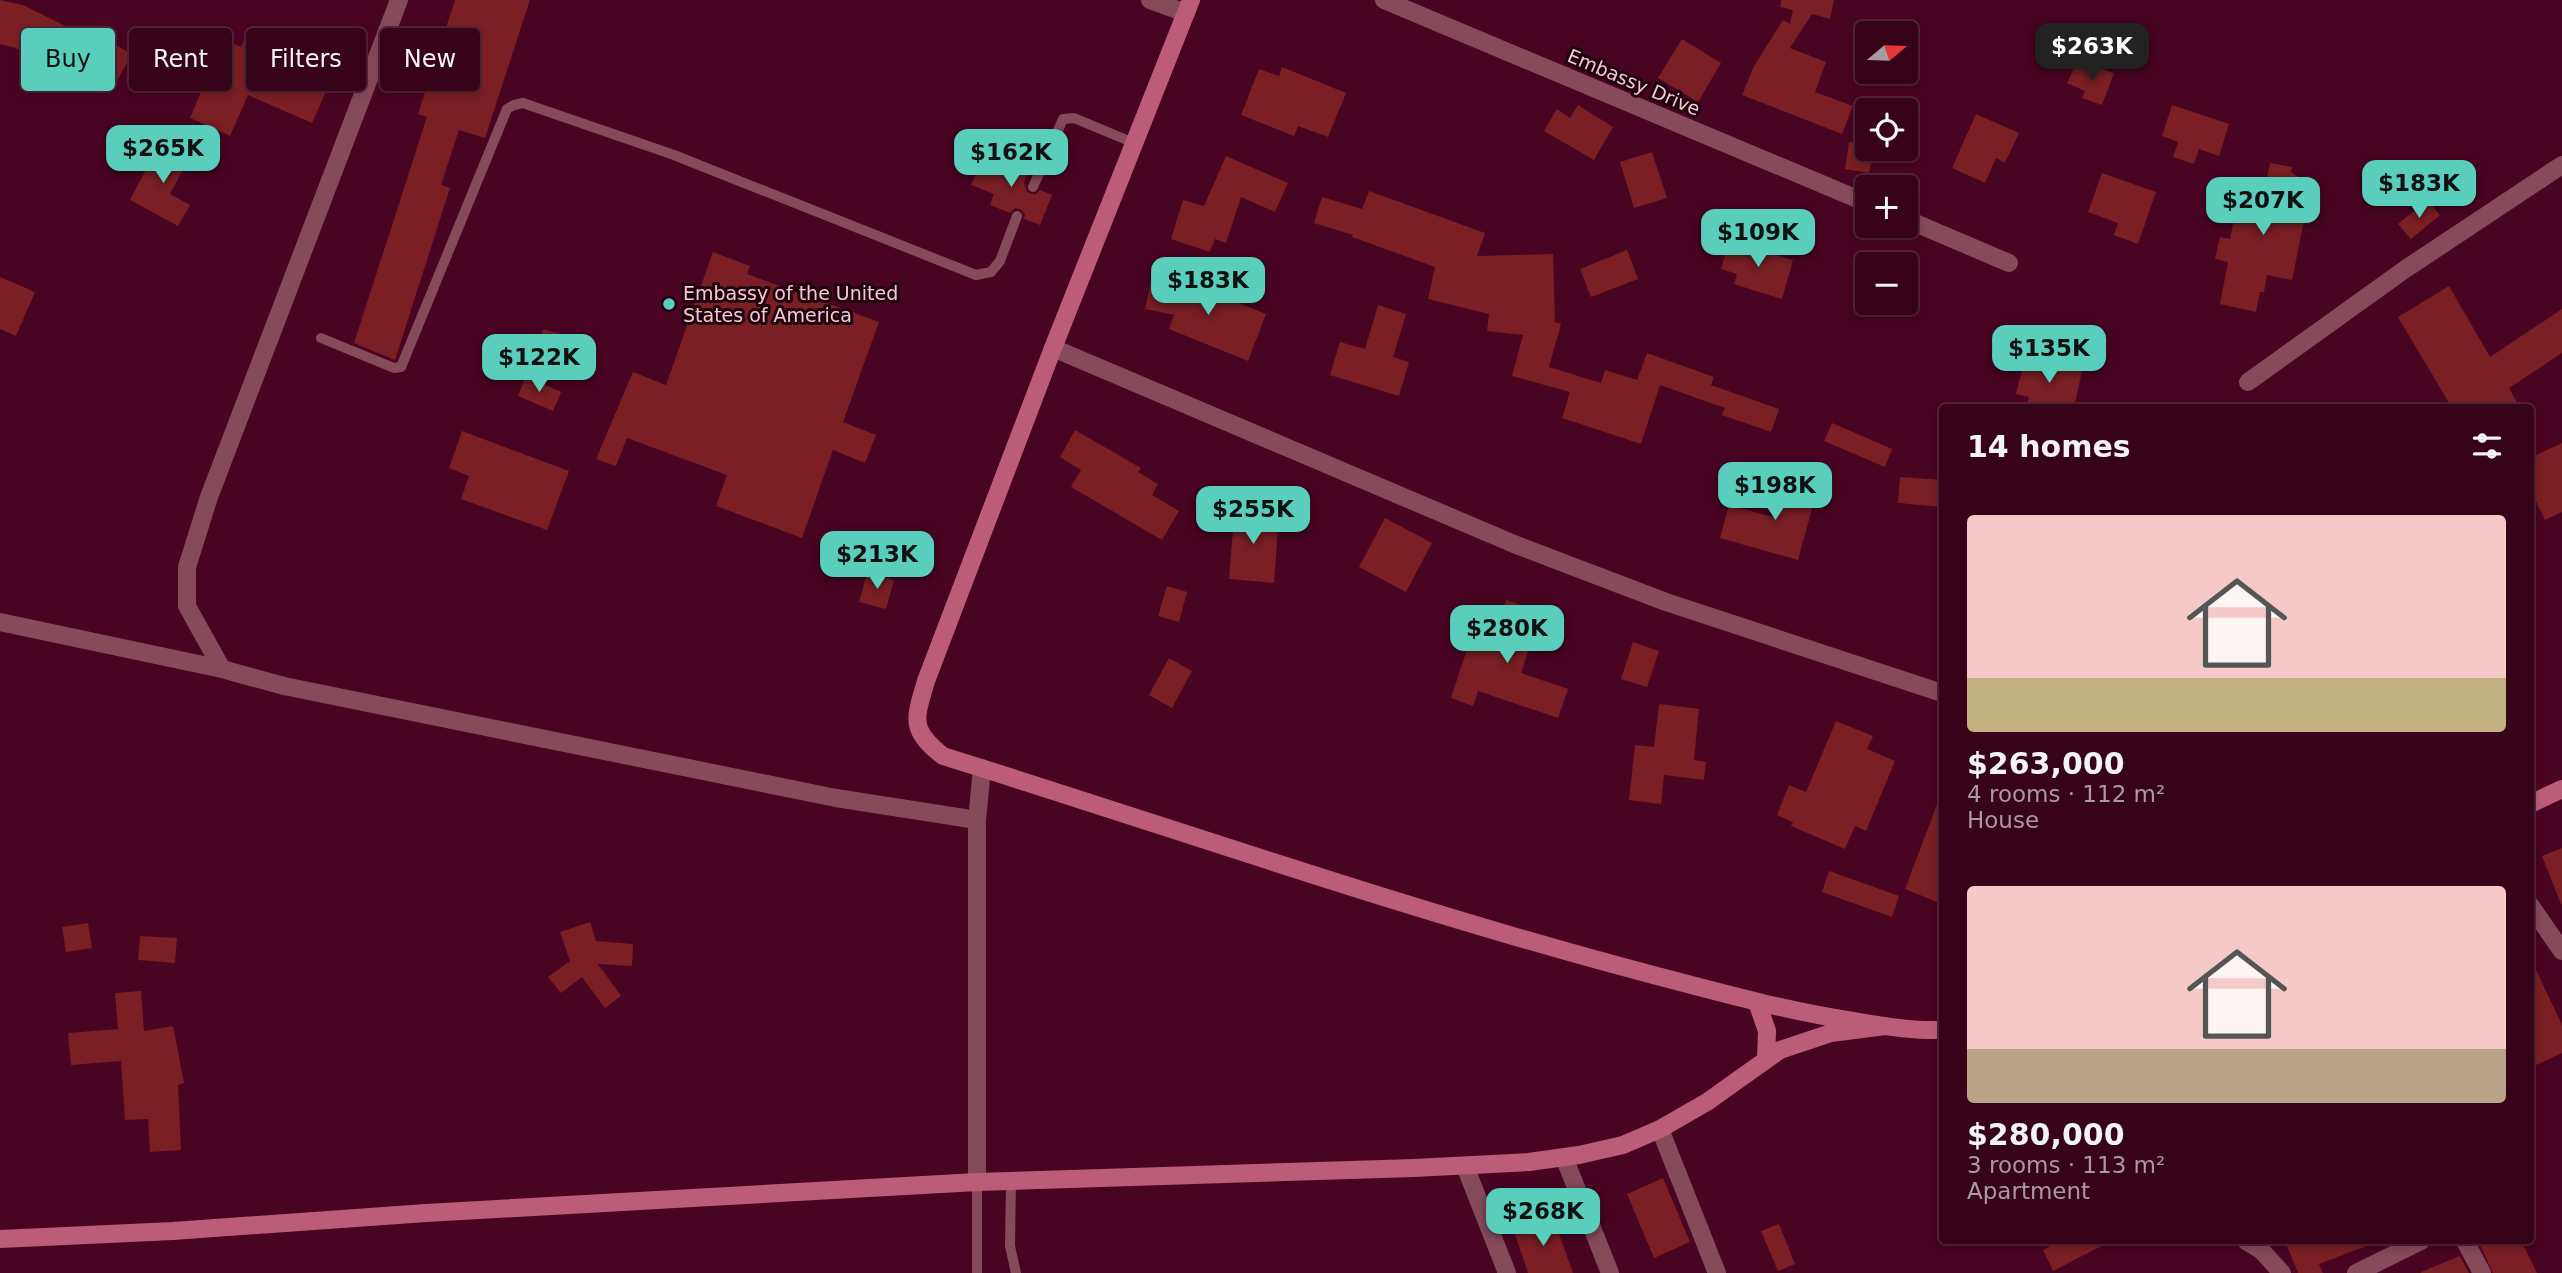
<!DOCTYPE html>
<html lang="en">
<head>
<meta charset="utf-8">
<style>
  body { margin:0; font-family:"DejaVu Sans",sans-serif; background:#421126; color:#f1f3f6; height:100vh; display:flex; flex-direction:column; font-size:26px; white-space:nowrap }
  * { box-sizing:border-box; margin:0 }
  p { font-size:23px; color:#aa98a2 }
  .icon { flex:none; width:38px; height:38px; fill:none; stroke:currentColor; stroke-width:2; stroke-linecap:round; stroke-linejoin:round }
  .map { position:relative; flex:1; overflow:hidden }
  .details { position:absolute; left:1939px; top:404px; width:595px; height:840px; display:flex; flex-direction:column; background:#370319; border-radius:7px; box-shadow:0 4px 10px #0003,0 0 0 2px #512538 }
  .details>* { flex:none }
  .banner { position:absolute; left:21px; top:28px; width:665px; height:63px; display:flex; gap:14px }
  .needle { width:46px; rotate:71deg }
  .tools { position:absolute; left:1855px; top:21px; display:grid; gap:14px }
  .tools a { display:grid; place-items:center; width:63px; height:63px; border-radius:7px; background:#370319; box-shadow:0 4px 10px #0003,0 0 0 2px #512538; font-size:35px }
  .price { position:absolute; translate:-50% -60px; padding:0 16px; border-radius:14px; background:#5acebd; color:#111; font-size:23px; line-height:46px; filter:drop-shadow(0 2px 4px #0008) }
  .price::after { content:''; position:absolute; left:50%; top:42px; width:21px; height:16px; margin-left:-10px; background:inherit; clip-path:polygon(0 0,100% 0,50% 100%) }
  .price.selected { background:#222; color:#fff }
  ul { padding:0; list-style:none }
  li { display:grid; align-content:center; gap:14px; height:371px; padding:0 28px }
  li span { display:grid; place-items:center; height:217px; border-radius:7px; color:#555 }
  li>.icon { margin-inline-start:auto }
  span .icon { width:126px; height:126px; fill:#fffc; stroke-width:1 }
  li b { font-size:30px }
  h2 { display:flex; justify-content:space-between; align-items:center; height:84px; padding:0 28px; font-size:30px }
  .chip { padding:0 24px; border-radius:7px; background:#370319; box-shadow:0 4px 10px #0003,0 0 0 2px #512538; font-size:24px; line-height:63px }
  .chip.selected { background:#5acebd; color:#111 }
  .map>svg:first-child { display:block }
  .building { fill:#7a1f24 }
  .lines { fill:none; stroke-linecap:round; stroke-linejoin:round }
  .lane { stroke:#864a5b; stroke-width:10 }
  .street { stroke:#864a5b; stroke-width:18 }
  .secondary { stroke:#bb5d79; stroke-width:18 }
  .poi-dot { fill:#5acebd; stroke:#1f040d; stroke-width:2.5 }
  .labels { text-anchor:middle; stroke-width:6; stroke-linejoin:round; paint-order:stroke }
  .street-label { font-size:19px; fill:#f5c9d3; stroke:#1f040d }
  .poi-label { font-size:19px; fill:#f5c9d3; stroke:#1f040d; text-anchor:start }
</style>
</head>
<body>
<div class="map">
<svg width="2562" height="1273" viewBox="0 0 2562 1273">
  <rect width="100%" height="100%" fill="#490421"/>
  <path class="building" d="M0 0 23 5 84 35 87 30 132 54 114 86 58 62 55 68 16 48 0 44Z
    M455 0H530L485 138 459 130 441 185 450 188 395 360 354 343 427 117 418 114Z
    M1781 0H1834L1830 19 1812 14 1790 48 1826 62 1815 92 1853 106 1842 134 1742 95 1754 66 1783 20 1790 24 1793 10 1780 7Z
    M248 31 277 44 270 61 328 87 312 123 248 95 230 136 190 118 223 40 241 47Z
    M1682 39 1721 63 1698 102 1658 78Z
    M2076 64 2091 72 2093 66 2114 73 2102 105 2082 98 2085 91 2067 83Z
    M1282 67 1346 93 1328 137 1298 126 1294 136 1241 115 1259 69 1279 76Z
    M1578 105 1613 127 1594 160 1544 131 1557 109 1570 118Z
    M2172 105 2229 124 2219 156 2199 149 2194 164 2173 157 2178 142 2162 136Z
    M1976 114 2019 133 2005 163 1996 158 1985 183 1952 168Z
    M1849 142 1867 145V149H1873L1869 173 1845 169Z
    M159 145H166L190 157 170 194 190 205 178 226 130 200Z
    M1652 152 1667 198 1634 208 1620 162Z
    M985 155 1029 168 1024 183 1027 192 1035 195 1040 190 1052 195 1040 225 1024 219 1025 214 1020 209 1015 208 1010 213 990 205 994 194 971 185Z
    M1226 156 1288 183 1275 212 1241 197 1226 243 1215 239 1210 252 1171 239 1183 200 1204 206Z
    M2270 163 2292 167 2291 172 2311 186 2292 280 2267 275 2264 292H2260L2256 312 2220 304 2228 262 2215 259 2220 237 2230 239 2241 184 2265 189Z
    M2102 173 2156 192 2138 244 2114 235 2118 223 2088 212Z
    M1369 191 1485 233 1477 256 1553 254 1555 322 1561 324 1549 367 1601 383 1605 370 1637 380 1647 353 1714 377 1711 385 1779 409 1771 432 1722 415 1725 408 1660 385 1641 444 1562 418 1570 392 1512 376 1523 335 1487 331 1489 314 1428 299 1435 267 1352 237 1353 235 1314 223 1322 197 1362 209Z
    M2427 200 2440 215 2411 239 2398 224Z
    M1729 241 1793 260 1782 299 1734 284 1737 274 1721 269Z
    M1627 250 1638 279 1591 297 1580 269Z
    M713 252 750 266 747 274 879 322 843 422 876 435 865 463 833 450 802 538 716 506 727 475 627 438 616 466 596 459 633 372 666 385Z
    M0 277 35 292 16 336 0 329Z
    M1151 280 1185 287 1187 282 1266 314 1248 361 1169 329 1174 315 1145 309Z
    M2449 286 2490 357 2562 309V353L2509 388 2520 408H2452L2398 317Z
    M1378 305 1406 314 1393 357 1409 362 1399 396 1330 375 1340 342 1365 349Z
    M543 329 582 340 576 361 537 350Z
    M2025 358 2082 371 2074 408H2026L2029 397 2016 394Z
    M526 376 561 392 553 411 518 396Z
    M1832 423 1892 449 1885 467 1824 441Z
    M1075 430 1141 468 1138 472 1158 484 1152 495 1179 511 1162 540 1071 487 1081 470 1060 457Z
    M462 431 569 471 547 530 461 499 469 476 449 468Z
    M2562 443V512L2545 520 2530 489V458Z
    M1784 477 1818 487 1798 560 1720 538 1729 505 1773 517Z
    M1900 477 1942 480V507L1898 503Z
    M1235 505 1268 508 1267 527 1278 528 1274 583 1229 579Z
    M1385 518 1432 543 1406 592 1359 567Z
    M867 573 894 580 886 609 859 602Z
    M1167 586 1187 592 1179 622 1158 616Z
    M1506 600 1541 612 1521 673 1568 689 1558 718 1478 691 1473 706 1451 698 1475 625 1495 632Z
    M1633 642 1659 651 1647 687 1621 679Z
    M1169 658 1192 671 1172 708 1149 695Z
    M1659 704 1699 709 1694 760 1706 762 1704 780 1664 775 1661 804 1629 800 1635 745 1654 747Z
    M1836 721 1873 736 1867 749 1895 761 1866 831 1855 826 1845 849 1791 826 1793 822 1777 815 1789 785 1806 792Z
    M1941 794H1942V904L1905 889Z
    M2562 848V904H2561L2542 856Z
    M1829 871 1899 896 1892 917 1822 892Z
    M590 922 596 941 633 944 632 966 598 964 621 996 605 1008 582 977 561 993 548 977 570 961 560 932Z
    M88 923 92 948 66 952 62 927Z
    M140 936 177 938 175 963 138 960Z
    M2530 957 2562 1025V1053L2536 1065 2530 1054Z
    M141 991 144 1031 173 1026 184 1083 178 1085 181 1150 150 1152 148 1119 125 1120 121 1061 71 1065 68 1033 118 1029 115 993Z
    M1663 1178 1690 1242 1654 1258 1627 1194Z
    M1553 1217 1573 1273H1528L1514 1231Z
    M1779 1224 1795 1264 1778 1271 1761 1231Z
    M2060 1241H2111L2053 1271 2043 1250Z
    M2285 1241H2377V1242L2319 1264 2323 1273H2298Z
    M2478 1241H2521L2537 1273H2493Z
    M2460 1256 2469 1273H2421V1272Z"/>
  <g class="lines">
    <path class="lane" d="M1033 187 1063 119 1074 118 1134 143
      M321 338 394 368 401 367 507 109 514 105 523 103 674 155 976 275 991 272 1000 261 1017 216
      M1011 1180 1010 1246 1016 1273
      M977 1182V1273"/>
    <path class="street" d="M1150 0 1186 13
      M1384 0 1867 203
      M1906 219 2009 263
      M1053 348 1514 544 1666 602 1942 693
      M2248 382 2404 270 2562 165
      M0 622 222 669 284 686 836 798 977 820
      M222 669 187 606V567L209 497 399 0
      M2530 905 2562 951
      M1660 1129 1717 1273
      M1564 1157 1610 1273
      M1465 1166 1507 1273
      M977 1182V820L982 768
      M2246 1241 2261 1250 2282 1273
      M2465 1241 2482 1273
      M2356 1273 2421 1241"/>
    <path class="secondary" d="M1191 0 1053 348 926 681C915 719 909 729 943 756 1180 830 1416 913 1657 976 1722 993 1787 1011 1853 1021 1883 1026 1912 1031 1942 1030
      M2530 804 2562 789
      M1757 1002 1767 1031 1766 1059
      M0 1239 173 1231 426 1213 977 1182 1414 1168 1529 1162 1579 1155 1623 1145 1660 1129 1707 1102 1780 1050 1831 1033 1885 1026"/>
  </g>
  <circle class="poi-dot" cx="669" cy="304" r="7"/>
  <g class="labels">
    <g class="street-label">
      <text transform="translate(1634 82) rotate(23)" y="7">Embassy Drive</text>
    </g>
    <g class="poi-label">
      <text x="683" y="300">Embassy of the United<tspan x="683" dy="22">States of America</tspan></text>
    </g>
  </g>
</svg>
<div class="tools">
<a><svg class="needle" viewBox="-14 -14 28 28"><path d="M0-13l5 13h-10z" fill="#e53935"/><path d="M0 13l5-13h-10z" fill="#aa98a2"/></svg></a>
<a><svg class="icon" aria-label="locate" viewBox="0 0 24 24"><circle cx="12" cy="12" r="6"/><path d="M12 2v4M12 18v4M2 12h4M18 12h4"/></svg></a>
<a>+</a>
<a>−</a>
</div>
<b class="price selected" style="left:2092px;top:83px">$263K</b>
<b class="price" style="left:163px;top:185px">$265K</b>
<b class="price" style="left:1011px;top:189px">$162K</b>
<b class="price" style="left:2419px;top:220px">$183K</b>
<b class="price" style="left:2263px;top:237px">$207K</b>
<b class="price" style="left:1758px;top:269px">$109K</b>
<b class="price" style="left:1208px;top:317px">$183K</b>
<b class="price" style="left:2049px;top:385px">$135K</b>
<b class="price" style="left:539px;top:394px">$122K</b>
<b class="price" style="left:1775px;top:522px">$198K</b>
<b class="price" style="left:1253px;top:546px">$255K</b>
<b class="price" style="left:877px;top:591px">$213K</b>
<b class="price" style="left:1507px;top:665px">$280K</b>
<b class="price" style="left:1543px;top:1248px">$268K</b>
<div class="banner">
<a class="chip selected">Buy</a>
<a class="chip">Rent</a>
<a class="chip">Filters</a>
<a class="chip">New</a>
</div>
<section class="details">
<h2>14 homes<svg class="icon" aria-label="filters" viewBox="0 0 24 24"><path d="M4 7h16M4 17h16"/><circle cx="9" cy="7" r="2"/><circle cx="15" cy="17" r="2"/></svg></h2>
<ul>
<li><span style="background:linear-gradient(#f6c9c9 75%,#c2b280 0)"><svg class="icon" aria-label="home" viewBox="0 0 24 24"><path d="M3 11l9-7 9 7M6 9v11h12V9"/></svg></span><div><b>$263,000</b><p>4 rooms · 112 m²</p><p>House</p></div></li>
<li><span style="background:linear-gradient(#f6c9c9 75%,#b9a48a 0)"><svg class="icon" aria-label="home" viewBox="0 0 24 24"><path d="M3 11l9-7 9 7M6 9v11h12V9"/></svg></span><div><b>$280,000</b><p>3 rooms · 113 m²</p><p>Apartment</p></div></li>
</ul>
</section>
</div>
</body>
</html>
